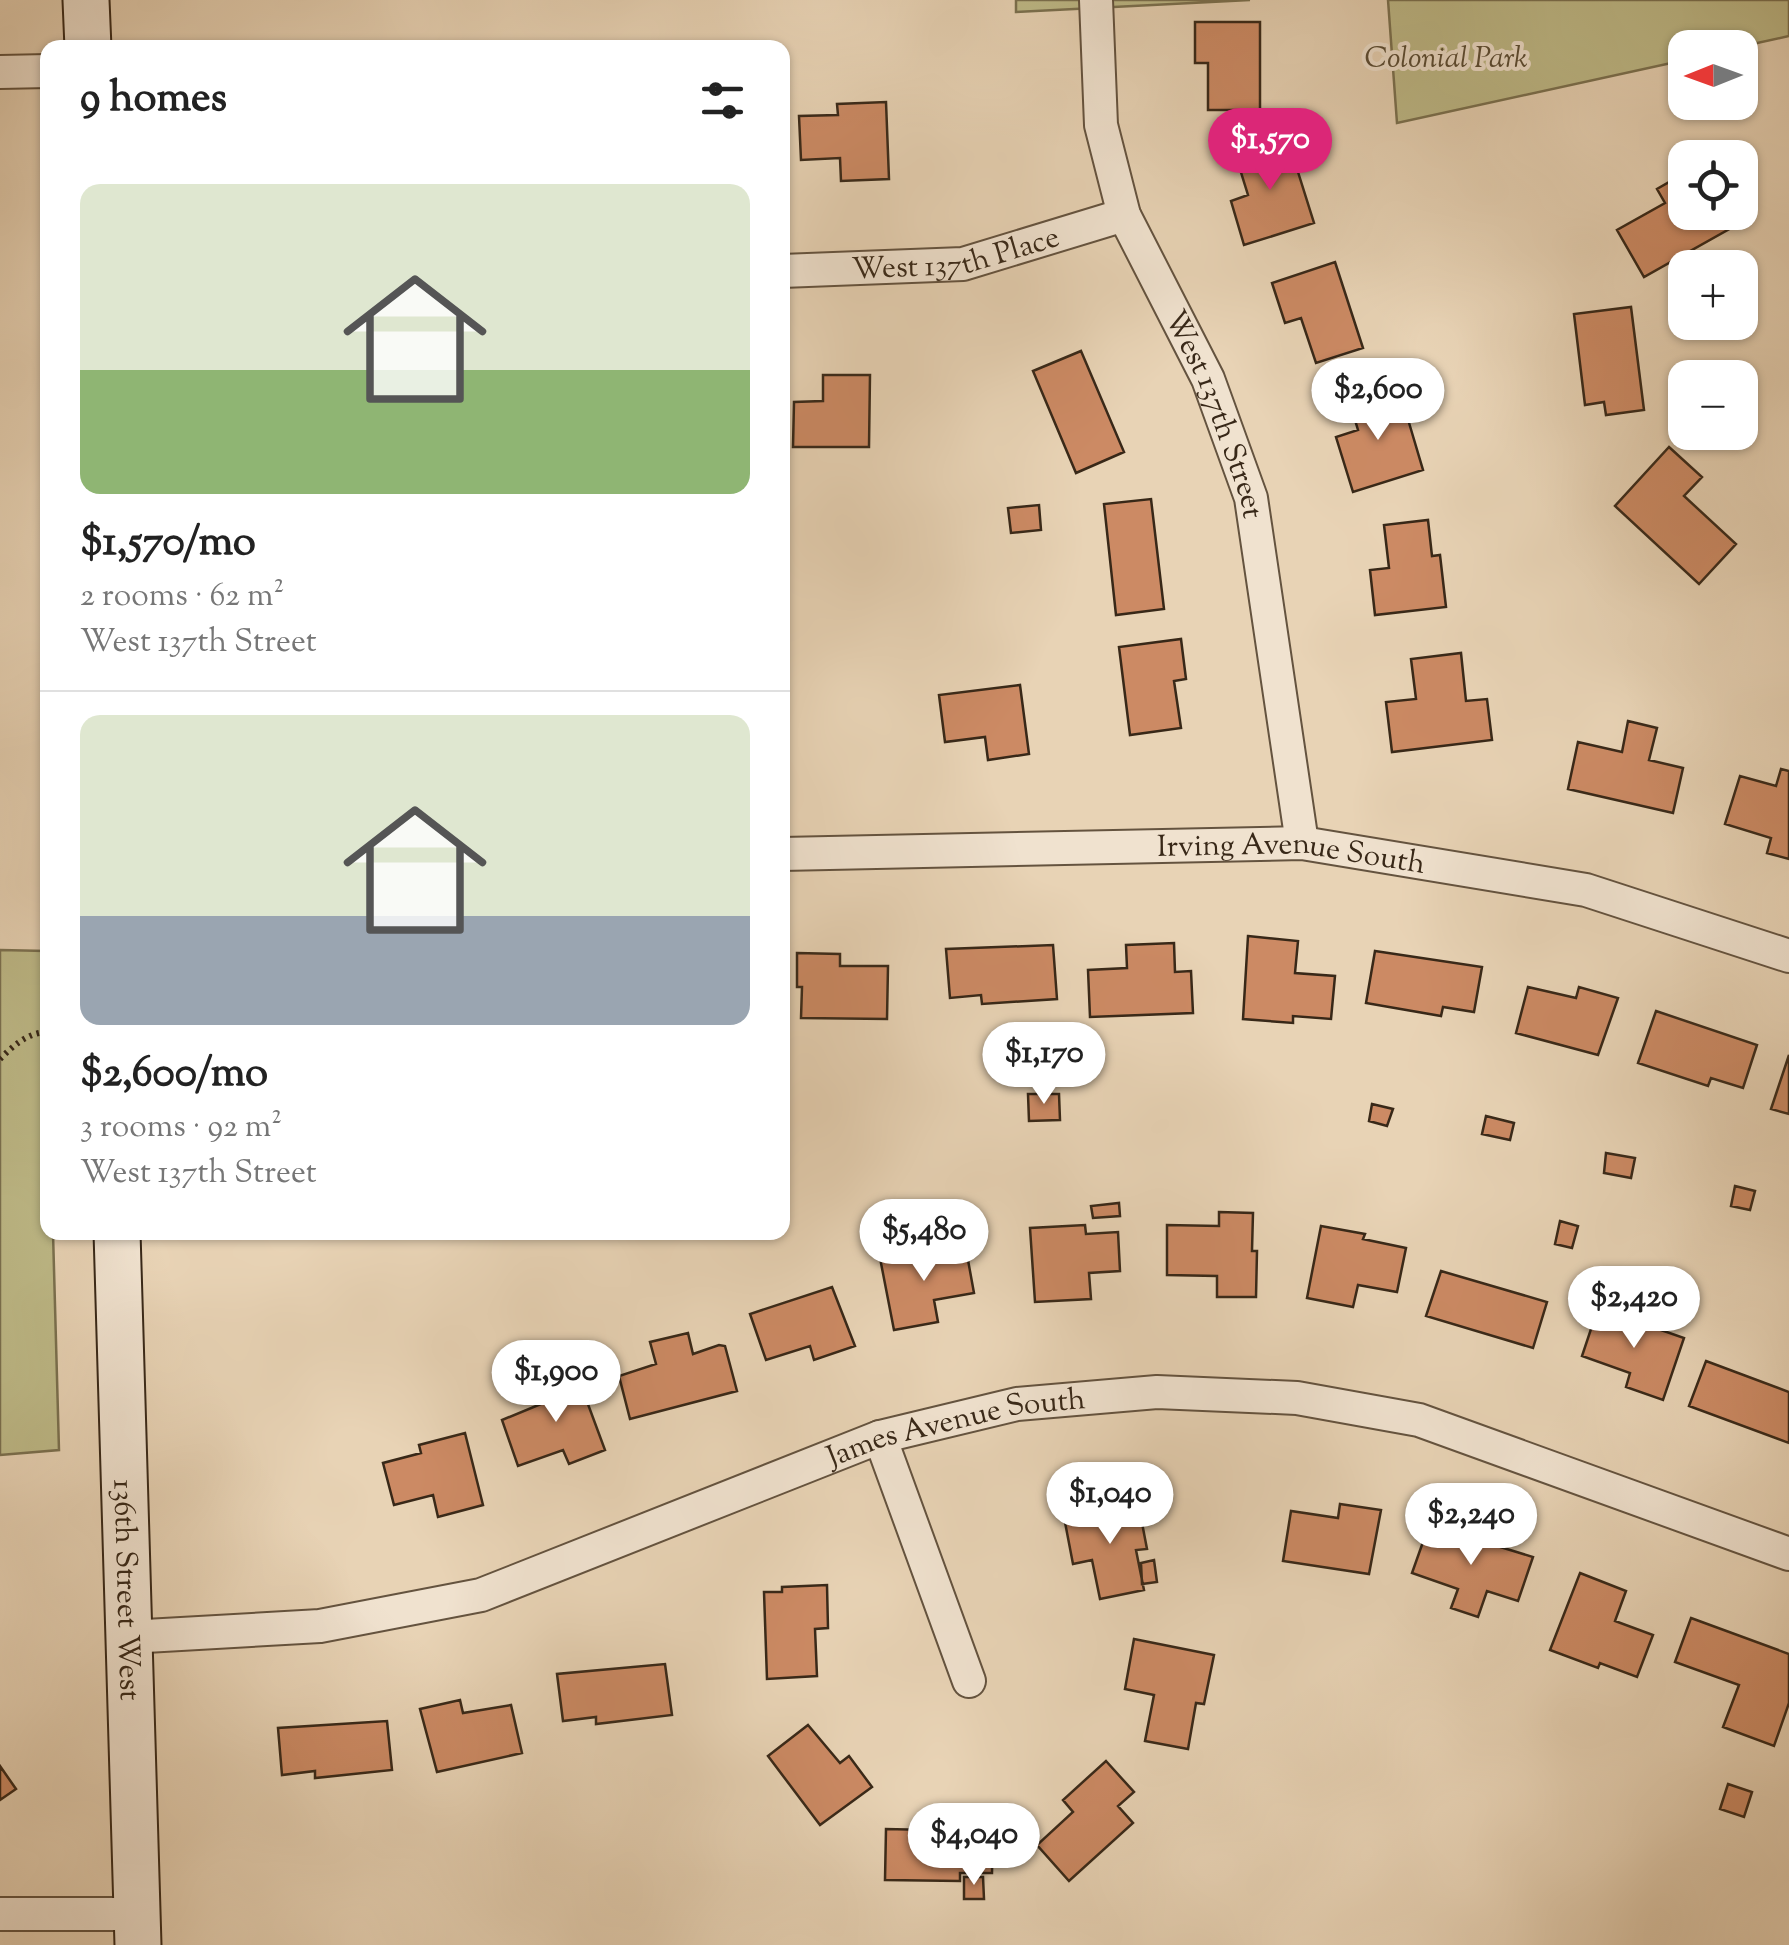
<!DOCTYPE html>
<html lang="en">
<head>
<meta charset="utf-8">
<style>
  body { margin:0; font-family:"Sorts Mill Goudy",serif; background:#f2f2f2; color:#222; height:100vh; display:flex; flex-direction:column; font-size:38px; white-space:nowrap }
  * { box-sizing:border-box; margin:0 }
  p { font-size:32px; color:#767676 }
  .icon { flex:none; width:55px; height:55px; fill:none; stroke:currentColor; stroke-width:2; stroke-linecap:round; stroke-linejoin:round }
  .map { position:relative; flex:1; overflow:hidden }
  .details { position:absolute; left:40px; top:40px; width:750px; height:1200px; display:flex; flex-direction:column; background:#fff; border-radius:20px; box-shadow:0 2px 8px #0004 }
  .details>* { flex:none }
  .needle { width:65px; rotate:269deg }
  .controls { position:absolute; left:1668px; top:30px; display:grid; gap:20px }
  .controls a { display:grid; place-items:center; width:90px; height:90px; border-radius:20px; background:#fff; box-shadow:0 2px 8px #0004; font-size:50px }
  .price { position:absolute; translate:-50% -85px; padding:0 22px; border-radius:35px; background:#fff; color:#222; font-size:32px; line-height:65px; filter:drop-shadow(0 2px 5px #0008) }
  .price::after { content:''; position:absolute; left:50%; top:60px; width:30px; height:22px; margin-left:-15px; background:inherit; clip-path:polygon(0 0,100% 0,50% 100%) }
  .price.active { background:#db2777; color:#fff }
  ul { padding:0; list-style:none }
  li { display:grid; align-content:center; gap:20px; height:530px; padding:0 40px }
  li+li { border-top:2px solid #e0e0e0 }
  li span { display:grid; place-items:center; height:310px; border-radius:20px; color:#555 }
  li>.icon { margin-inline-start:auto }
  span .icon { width:180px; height:180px; fill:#fffc; stroke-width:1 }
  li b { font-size:42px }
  h2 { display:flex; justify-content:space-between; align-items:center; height:120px; padding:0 40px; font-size:42px }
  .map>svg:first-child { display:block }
  .green { fill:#beba88; stroke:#7b7150; stroke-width:2.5 }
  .building { fill:#cc8a64; stroke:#382818; stroke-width:2.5 }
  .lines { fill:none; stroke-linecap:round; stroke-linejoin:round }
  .street-casing { stroke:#64533f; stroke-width:36 }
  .secondary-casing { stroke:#382818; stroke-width:49 }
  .path { stroke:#382818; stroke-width:6; stroke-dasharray:2.5 5; stroke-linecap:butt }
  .street { stroke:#f0e2cf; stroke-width:32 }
  .secondary { stroke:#f0e2cf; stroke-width:45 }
  .labels { text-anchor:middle; stroke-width:8; stroke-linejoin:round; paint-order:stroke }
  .park-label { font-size:30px; font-style:italic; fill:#5a4c34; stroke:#f0e2cf }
  .street-label { font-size:30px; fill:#382818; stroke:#f0e2cf }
</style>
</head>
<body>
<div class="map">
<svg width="1789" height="1945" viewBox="0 0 1789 1945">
  <rect width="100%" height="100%" fill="#e8d3b5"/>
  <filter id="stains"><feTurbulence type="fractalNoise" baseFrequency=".002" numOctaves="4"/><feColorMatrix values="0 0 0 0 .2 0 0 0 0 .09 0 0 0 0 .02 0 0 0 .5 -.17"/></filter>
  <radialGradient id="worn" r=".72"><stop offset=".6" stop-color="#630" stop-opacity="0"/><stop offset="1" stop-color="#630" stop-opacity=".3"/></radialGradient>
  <path class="green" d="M1016 0H1250L1016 12Z
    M1388 0H1789V36L1739 47 1685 48V60L1397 123Z
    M0 950 46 951 48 1232 53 1233 59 1450 0 1455Z"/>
  <path class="building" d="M1195 22H1260V110H1208V63H1195Z
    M886 102 889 179 841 181 840 158 801 160 799 116 838 115 837 104Z
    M1287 137 1314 223 1244 245 1231 201 1248 195 1235 153Z
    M1685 173V212H1734L1740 223 1644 277 1617 230 1665 203 1657 189Z
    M1335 262 1363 348 1316 363 1301 318 1285 323 1272 283Z
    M1631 307 1644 410 1606 415 1604 402 1585 405 1574 314Z
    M1081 351 1124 452 1076 473 1033 371Z
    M823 375H870L869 447H793L794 402 823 401Z
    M1388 388 1397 419 1407 416 1423 470 1353 492 1336 437 1358 430 1349 400Z
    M1669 447 1702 477 1684 496 1736 544 1699 584 1615 506Z
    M1151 499 1164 609 1116 615 1104 504Z
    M1039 505 1041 530 1011 533 1008 508Z
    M1428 520 1432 556 1440 555 1446 607 1375 615 1370 570 1389 568 1384 525Z
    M1181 639 1186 679 1174 681 1181 728 1130 735 1119 647Z
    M1461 653 1466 701 1487 699 1492 740 1392 752 1386 702 1416 699 1411 659Z
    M1020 685 1029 754 988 760 985 737 945 742 939 695Z
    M1628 721 1657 728 1649 760 1683 768 1673 813 1568 789 1578 742 1622 752Z
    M1781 769 1789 771V859L1767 853 1771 838 1725 824 1740 776 1776 786Z
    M1248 936 1298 941 1295 973 1335 976 1331 1019 1293 1016V1023L1243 1019Z
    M1174 943 1175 972 1191 971 1193 1013 1090 1017 1088 970 1127 968 1126 945Z
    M1053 945 1057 999 982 1004 981 995 950 998 946 949Z
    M1375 951 1482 967 1474 1012 1443 1007 1441 1016 1366 1003Z
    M797 953 840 954V966H888L887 1019 801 1018 802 987H797Z
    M1528 987 1576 998 1579 987 1618 998 1598 1055 1516 1033Z
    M1656 1011 1757 1045 1743 1088 1711 1078 1708 1086 1638 1063Z
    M1789 1055V1114L1771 1109Z
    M1028 1094H1059L1060 1120 1029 1121Z
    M1372 1104 1393 1109 1387 1126 1369 1121Z
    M1486 1116 1514 1123 1510 1140 1482 1134Z
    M1606 1153 1635 1158 1631 1178 1604 1173Z
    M1735 1186 1755 1191 1750 1210 1731 1206Z
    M1119 1203 1120 1216 1093 1218 1091 1206Z
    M1219 1212 1253 1213 1252 1251H1257L1256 1297H1217V1276L1167 1275V1225L1219 1226Z
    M1560 1221 1578 1226 1572 1248 1555 1244Z
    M1085 1225 1086 1234 1118 1232 1120 1271 1089 1273 1091 1299 1035 1302 1030 1228Z
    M1321 1226 1365 1234 1363 1239 1406 1248 1397 1292 1358 1285 1353 1307 1307 1298Z
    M926 1249 927 1257 966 1249 974 1293 934 1300 938 1322 894 1330 880 1258Z
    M1441 1271 1547 1302 1533 1348 1426 1316Z
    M832 1287 855 1346 814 1360 810 1346 766 1360 750 1314Z
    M1598 1308 1684 1338 1663 1400 1626 1387 1630 1373 1582 1356Z
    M688 1333 693 1354 719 1345 725 1346 737 1391 630 1419 619 1376 656 1364 650 1342Z
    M1706 1361 1789 1392V1443L1689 1406Z
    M570 1370 577 1386 582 1388 605 1450 569 1464 563 1450 518 1466 502 1420 553 1399 546 1380Z
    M465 1433 483 1505 438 1517 433 1495 394 1505 383 1463 421 1453 419 1445Z
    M1138 1502 1147 1549 1136 1550 1144 1590 1100 1599 1092 1560 1073 1564 1064 1517Z
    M1340 1504 1381 1510 1369 1574 1283 1561 1291 1511 1338 1518Z
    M1429 1525 1533 1557 1518 1601 1487 1591 1478 1617 1451 1608 1458 1589 1412 1573Z
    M1154 1560 1157 1582 1142 1584 1141 1563Z
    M1580 1573 1626 1591 1615 1621 1653 1635 1637 1677 1600 1663 1598 1668 1550 1650Z
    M827 1585 828 1628 815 1629 817 1676 767 1679 764 1592H782V1587Z
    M1691 1618 1789 1654V1703L1774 1746 1723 1727 1739 1685 1675 1662Z
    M1134 1639 1214 1655 1204 1704 1196 1703 1188 1749 1145 1741 1154 1695 1125 1689Z
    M665 1664 672 1715 596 1724V1717L563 1721 557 1674Z
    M460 1700 463 1713 511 1705 522 1753 437 1772 420 1709Z
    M387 1721 392 1770 315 1778V1771L282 1775 278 1728Z
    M808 1725 840 1763 849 1756 872 1787 820 1825 768 1756Z
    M1106 1761 1134 1792 1118 1806 1133 1823 1069 1881 1037 1845 1073 1812 1063 1800Z
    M0 1766 16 1789 0 1800Z
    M1728 1784 1752 1792 1744 1817 1720 1809Z
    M931 1825 993 1826 992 1873H960V1881L885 1880 886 1829 930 1830Z
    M964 1877H983L984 1899H964Z"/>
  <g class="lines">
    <defs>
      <g id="street">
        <path id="s1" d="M1096 0 1101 125 1124 215 1208 379 1251 498 1302 843"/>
        <path d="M0 72 48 71"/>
        <path id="s2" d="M782 271 963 264 1124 215"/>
        <path id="s3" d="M782 854 1302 843 1586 890 1789 956"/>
        <path d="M880 1437 969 1681"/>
        <path id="s4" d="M128 1637 320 1626 481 1595 880 1437 1017 1404 1157 1392 1297 1398 1419 1420 1789 1554"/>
        <path d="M0 1914H137"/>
      </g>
      <g id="secondary">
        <path d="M86 0 88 48"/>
        <path id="s5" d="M117 1232 138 1945"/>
      </g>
    </defs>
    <use href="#street" class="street-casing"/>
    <use href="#secondary" class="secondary-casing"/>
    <path class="path" d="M0 1059C13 1046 28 1032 48 1032"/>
    <use href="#street" class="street"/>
    <use href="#secondary" class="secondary"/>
  </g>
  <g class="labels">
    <g class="park-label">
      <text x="1446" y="67">Colonial Park</text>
    </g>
    <g class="street-label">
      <text dy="10" stroke="none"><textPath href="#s2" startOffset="175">West 137th Place</textPath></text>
      <text dy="10" stroke="none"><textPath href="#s1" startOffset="438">West 137th Street</textPath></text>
      <text dy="10" stroke="none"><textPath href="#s3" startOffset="510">Irving Avenue South</textPath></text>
      <text dy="10" stroke="none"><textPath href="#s4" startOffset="862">James Avenue South</textPath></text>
      <text dy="10" stroke="none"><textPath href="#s5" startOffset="358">136th Street West</textPath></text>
    </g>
  </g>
  <rect width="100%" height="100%" filter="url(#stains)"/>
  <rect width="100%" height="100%" fill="url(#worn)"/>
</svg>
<div class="controls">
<a><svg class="needle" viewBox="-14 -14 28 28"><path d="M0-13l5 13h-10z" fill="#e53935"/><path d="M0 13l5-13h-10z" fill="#767676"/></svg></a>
<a><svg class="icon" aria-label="locate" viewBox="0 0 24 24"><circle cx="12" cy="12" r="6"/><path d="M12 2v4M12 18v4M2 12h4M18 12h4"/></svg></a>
<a>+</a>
<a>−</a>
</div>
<b class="price active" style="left:1270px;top:193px">$1,570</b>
<b class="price" style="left:1378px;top:443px">$2,600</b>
<b class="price" style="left:1044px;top:1107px">$1,170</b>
<b class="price" style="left:924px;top:1284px">$5,480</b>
<b class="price" style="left:1634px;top:1351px">$2,420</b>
<b class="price" style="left:556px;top:1425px">$1,900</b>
<b class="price" style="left:1110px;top:1547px">$1,040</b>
<b class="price" style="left:1471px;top:1568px">$2,240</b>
<b class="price" style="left:974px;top:1888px">$4,040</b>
<section class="details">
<h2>9 homes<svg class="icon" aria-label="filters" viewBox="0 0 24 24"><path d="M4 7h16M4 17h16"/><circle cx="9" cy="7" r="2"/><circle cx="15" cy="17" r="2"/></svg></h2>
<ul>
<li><span style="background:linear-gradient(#dfe7d0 60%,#8fb573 0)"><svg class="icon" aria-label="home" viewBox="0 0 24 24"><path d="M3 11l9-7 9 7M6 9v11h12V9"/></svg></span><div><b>$1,570/mo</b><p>2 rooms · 62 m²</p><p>West 137th Street</p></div></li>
<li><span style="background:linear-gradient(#dfe7d0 65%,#9aa5b1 0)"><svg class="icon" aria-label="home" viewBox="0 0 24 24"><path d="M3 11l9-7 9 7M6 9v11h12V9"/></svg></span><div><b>$2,600/mo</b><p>3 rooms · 92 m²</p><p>West 137th Street</p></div></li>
</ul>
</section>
</div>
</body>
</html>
